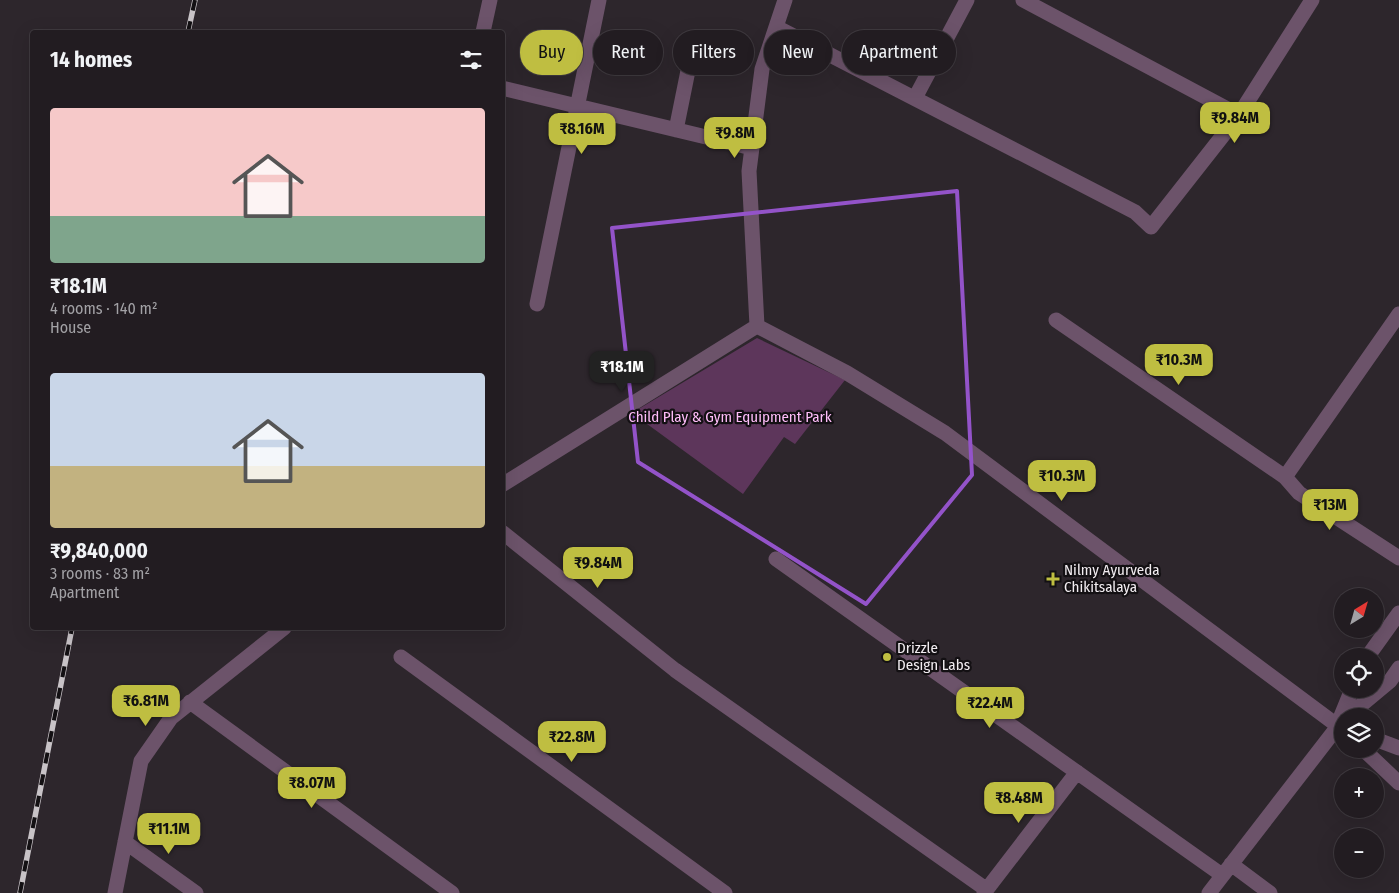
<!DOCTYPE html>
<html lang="en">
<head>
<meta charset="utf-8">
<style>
  body { margin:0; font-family:"Fira Sans Condensed",sans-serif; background:#2a252a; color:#f1f3f6; height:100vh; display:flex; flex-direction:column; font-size:19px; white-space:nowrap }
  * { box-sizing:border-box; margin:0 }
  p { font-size:16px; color:#a2a1a5 }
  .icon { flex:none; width:28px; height:28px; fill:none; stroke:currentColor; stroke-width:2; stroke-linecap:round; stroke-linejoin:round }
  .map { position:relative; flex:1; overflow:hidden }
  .details { position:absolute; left:30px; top:30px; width:475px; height:600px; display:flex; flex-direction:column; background:#221c21; border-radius:5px; box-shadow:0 5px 20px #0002,0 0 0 1px #3f3a3f }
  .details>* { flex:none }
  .guide { position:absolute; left:520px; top:30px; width:475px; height:45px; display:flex; gap:10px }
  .needle { width:32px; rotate:37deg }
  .buttons { position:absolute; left:1334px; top:588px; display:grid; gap:10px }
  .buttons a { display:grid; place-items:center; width:50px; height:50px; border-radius:50%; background:#221c21; box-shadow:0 5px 20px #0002,0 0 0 1px #3f3a3f; font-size:25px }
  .price { position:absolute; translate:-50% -42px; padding:0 11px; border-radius:10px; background:#bfbe41; color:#111; font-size:16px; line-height:32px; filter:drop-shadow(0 1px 2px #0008) }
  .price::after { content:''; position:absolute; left:50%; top:30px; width:15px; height:11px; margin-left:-8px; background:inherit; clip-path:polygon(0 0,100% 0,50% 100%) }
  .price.selected { background:#222; color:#fff }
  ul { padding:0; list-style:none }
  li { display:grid; align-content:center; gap:10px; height:265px; padding:0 20px }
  li span { display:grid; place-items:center; height:155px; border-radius:5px; color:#555 }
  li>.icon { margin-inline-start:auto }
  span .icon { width:90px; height:90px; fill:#fffc; stroke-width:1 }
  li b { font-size:21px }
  h2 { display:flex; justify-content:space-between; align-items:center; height:60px; padding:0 20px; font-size:21px }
  .tag { padding:0 18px; border-radius:22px; background:#221c21; box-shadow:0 5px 20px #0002,0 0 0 1px #3f3a3f; font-size:18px; line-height:45px }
  .tag.selected { background:#bfbe41; color:#111 }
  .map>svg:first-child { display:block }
  .green { fill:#5d365b }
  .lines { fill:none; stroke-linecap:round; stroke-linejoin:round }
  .minor { stroke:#6c536a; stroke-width:15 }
  .rail-casing { stroke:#c8c3c7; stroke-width:5.5 }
  .rail { stroke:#131013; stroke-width:4; stroke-dasharray:11; stroke-linecap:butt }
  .marked { fill:none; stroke:#9353c9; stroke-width:4; stroke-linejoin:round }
  .poi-dot { fill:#bfbe41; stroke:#131013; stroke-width:2 }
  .labels { text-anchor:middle; stroke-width:4.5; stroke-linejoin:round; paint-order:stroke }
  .park-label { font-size:15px; fill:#ffbdfa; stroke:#131013 }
  .poi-label { font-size:15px; fill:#f2edf1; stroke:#131013; text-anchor:start }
</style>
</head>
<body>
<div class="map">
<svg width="1399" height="893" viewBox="0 0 1399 893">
  <rect width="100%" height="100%" fill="#2d262c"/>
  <path class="green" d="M757 338 845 380 795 444 784 437 743 494 632 413Z"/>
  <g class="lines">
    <path class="minor" d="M1023 0 1239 115
      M776 27 1135 212 1151 227 1239 115 1312 0
      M483 32 490 0
      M502 88 752 148
      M915 98 967 0
      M676 130 693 46
      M537 304 599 0
      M1056 320 1285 477 1299 493 1399 558
      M757 326 847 373 945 433 1342 729
      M757 326 749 171 762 69 785 0
      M1285 477 1399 314
      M502 485 757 326
      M502 532 675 670 987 890
      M776 559 1222 875
      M1368 656 1399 613
      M401 657 725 893
      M190 702 452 893
      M1348 716 1390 681 1399 668
      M1339 721 1352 689
      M1375 739 1399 748
      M1363 749 1399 783
      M125 842 196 893
      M1231 864 1270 893
      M115 893 141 761 171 718 284 628
      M984 893 1077 772
      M1209 893 1342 721"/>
    <defs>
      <path id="rail" d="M188 32 195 0
        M20 893 72 628"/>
    </defs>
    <use href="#rail" class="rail-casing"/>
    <use href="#rail" class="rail"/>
  </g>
  <path class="marked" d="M957 191 972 475 866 604 638 462 612 228Z"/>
  <g class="poi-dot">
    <path d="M1050.5 571.5h5v5h5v5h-5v5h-5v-5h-5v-5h5z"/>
    <circle cx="887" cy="657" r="5"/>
  </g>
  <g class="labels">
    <g class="park-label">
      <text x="730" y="422">Child Play &amp; Gym Equipment Park</text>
    </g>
    <g class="poi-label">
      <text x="1064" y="575">Nilmy Ayurveda<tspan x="1064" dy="17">Chikitsalaya</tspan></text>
      <text x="897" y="653">Drizzle<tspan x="897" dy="17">Design Labs</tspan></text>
    </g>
  </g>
</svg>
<div class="buttons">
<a><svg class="needle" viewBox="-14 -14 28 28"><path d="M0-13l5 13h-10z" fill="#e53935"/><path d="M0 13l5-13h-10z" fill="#a2a1a5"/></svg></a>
<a><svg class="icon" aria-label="locate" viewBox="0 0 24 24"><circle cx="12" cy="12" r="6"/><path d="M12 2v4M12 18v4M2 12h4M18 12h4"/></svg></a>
<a><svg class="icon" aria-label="layers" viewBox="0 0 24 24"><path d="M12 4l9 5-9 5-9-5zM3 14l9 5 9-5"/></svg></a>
<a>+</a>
<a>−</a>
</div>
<b class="price" style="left:1235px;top:144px">₹9.84M</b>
<b class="price" style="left:582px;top:155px">₹8.16M</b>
<b class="price" style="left:735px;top:159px">₹9.8M</b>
<b class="price" style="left:1179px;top:386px">₹10.3M</b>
<b class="price selected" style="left:622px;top:393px">₹18.1M</b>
<b class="price" style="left:1062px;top:502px">₹10.3M</b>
<b class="price" style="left:1330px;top:531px">₹13M</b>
<b class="price" style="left:598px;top:589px">₹9.84M</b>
<b class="price" style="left:146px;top:727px">₹6.81M</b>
<b class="price" style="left:990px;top:729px">₹22.4M</b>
<b class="price" style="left:572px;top:763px">₹22.8M</b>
<b class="price" style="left:312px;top:809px">₹8.07M</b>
<b class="price" style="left:1019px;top:824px">₹8.48M</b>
<b class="price" style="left:169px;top:855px">₹11.1M</b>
<div class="guide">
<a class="tag selected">Buy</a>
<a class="tag">Rent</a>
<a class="tag">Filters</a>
<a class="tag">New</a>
<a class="tag">Apartment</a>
</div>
<section class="details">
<h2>14 homes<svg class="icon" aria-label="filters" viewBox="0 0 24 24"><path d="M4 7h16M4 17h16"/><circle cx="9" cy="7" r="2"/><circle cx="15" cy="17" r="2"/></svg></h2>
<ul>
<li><span style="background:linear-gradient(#f6c9c9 70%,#7fa58c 0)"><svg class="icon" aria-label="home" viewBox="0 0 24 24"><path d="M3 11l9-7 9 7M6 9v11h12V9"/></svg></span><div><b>₹18.1M</b><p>4 rooms · 140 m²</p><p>House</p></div></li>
<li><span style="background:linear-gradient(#c9d6e8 60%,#c2b280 0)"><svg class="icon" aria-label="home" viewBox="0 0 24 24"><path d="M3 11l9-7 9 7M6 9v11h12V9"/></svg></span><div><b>₹9,840,000</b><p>3 rooms · 83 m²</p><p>Apartment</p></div></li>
</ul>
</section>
</div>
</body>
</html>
